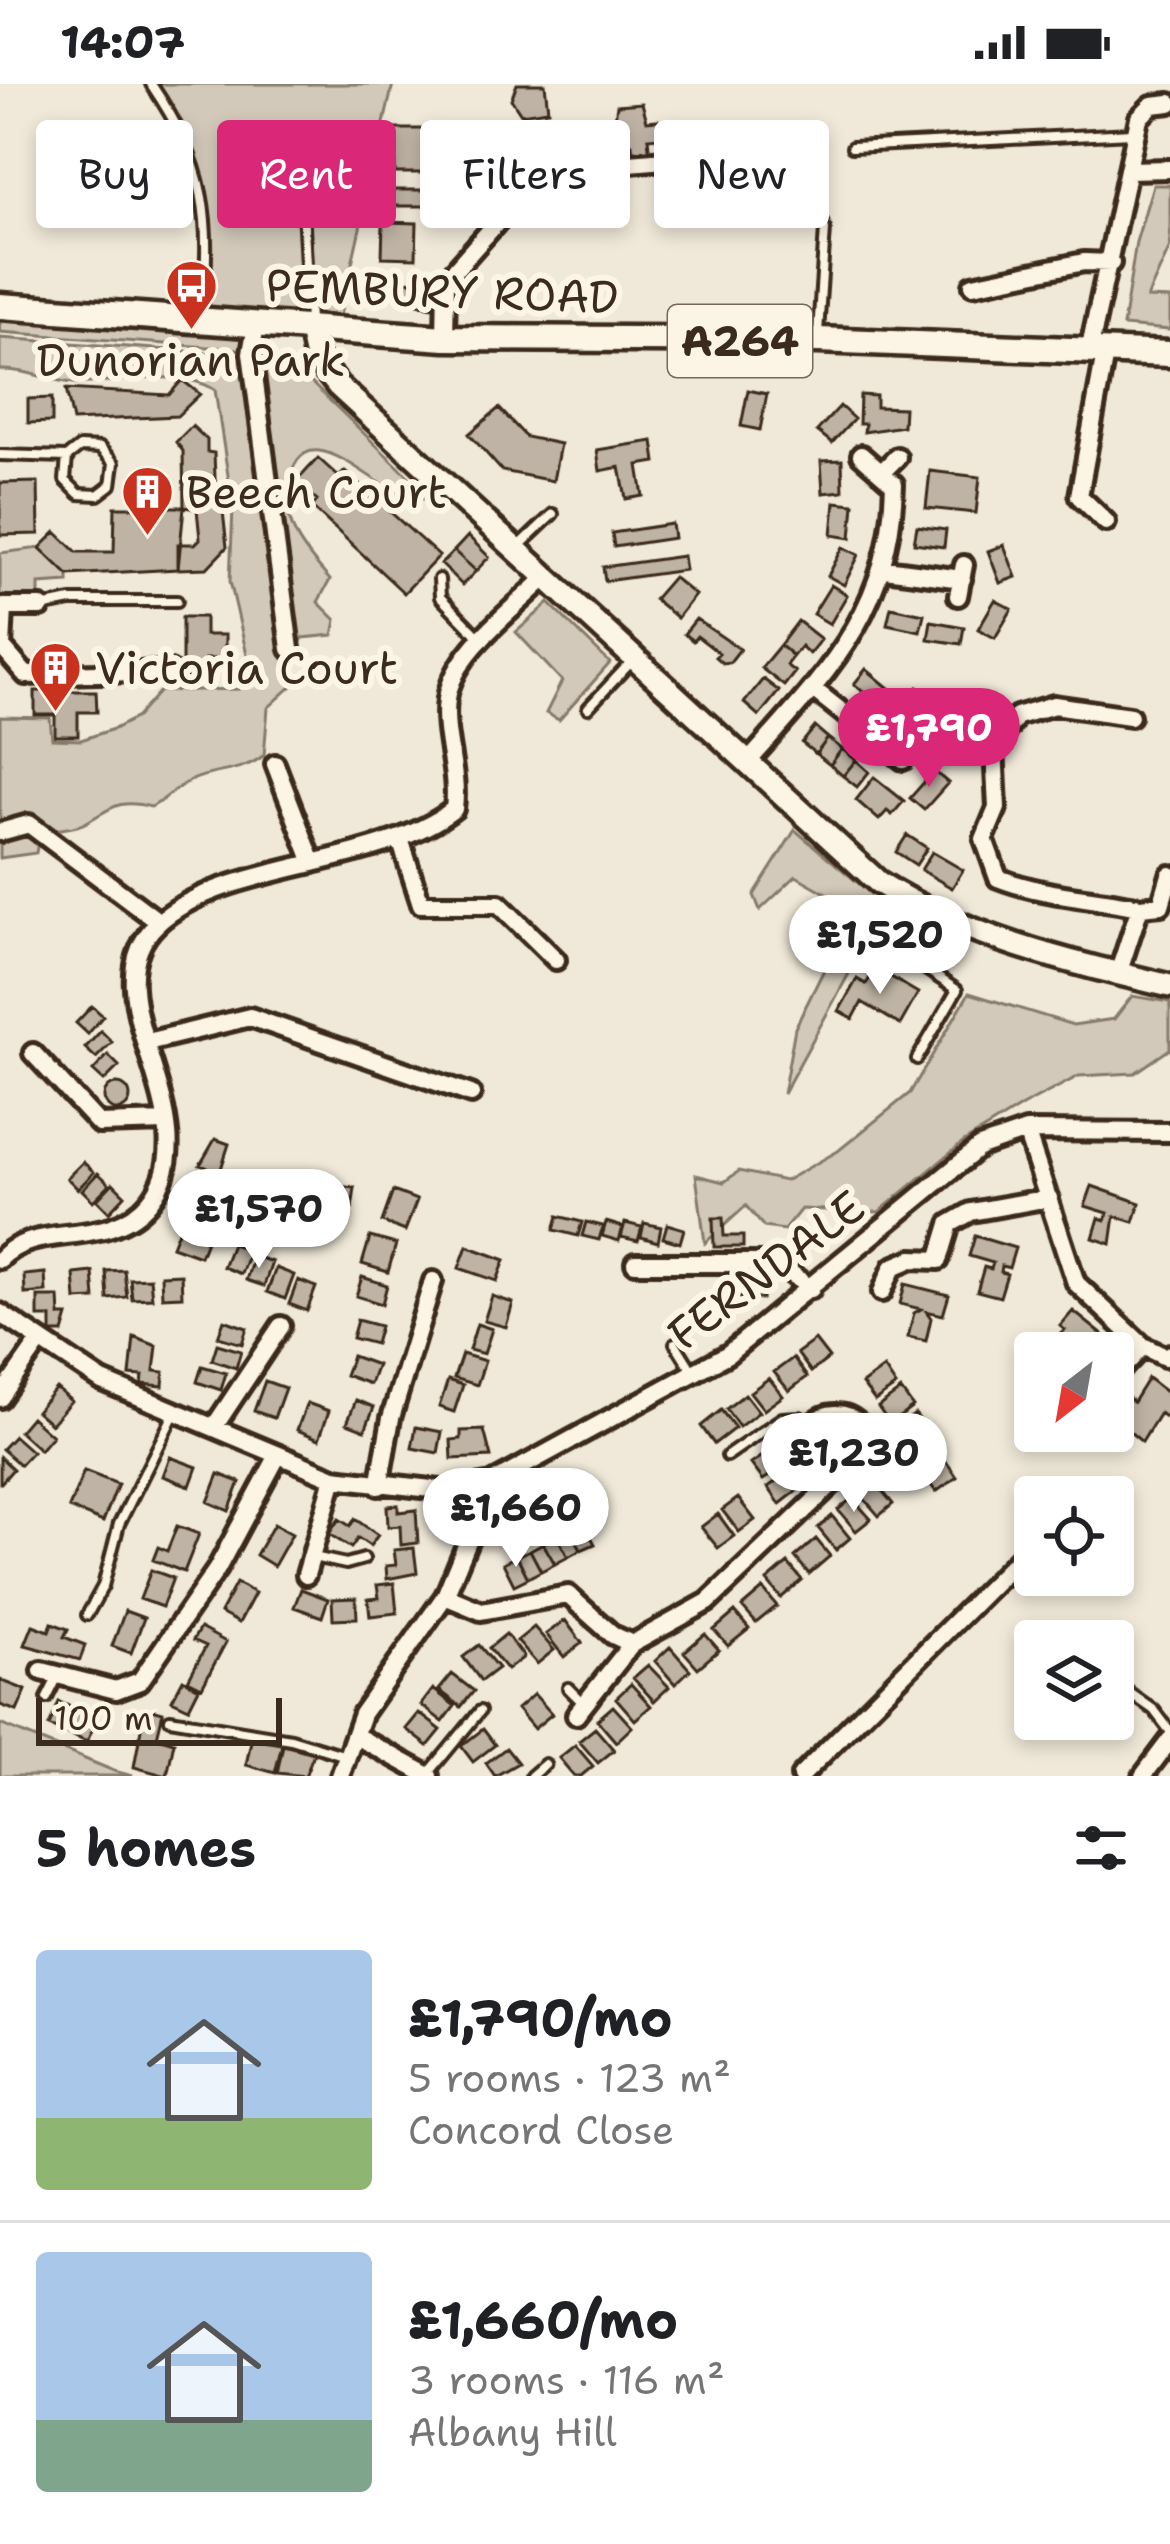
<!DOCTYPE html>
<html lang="en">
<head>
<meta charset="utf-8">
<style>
  body { margin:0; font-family:"Shantell Sans",sans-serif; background:#f2f2f2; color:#202124; height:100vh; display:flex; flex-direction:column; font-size:45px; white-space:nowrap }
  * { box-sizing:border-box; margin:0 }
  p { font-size:39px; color:#757577 }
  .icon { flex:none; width:66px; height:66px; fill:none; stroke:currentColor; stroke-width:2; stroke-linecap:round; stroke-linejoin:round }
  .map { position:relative; height:1692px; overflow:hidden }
  .sheet { display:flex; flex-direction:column; background:#fff; flex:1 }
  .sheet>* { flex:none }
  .hud { position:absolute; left:36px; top:36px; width:1098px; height:108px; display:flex; gap:24px }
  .needle { width:78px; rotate:211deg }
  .controls { position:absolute; left:1014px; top:1248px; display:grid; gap:24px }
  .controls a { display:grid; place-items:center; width:120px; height:120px; border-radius:12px; background:#fff; box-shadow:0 6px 18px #0003; font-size:60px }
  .scale { position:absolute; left:36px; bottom:30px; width:246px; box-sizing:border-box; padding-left:12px; border:6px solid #3b2a1e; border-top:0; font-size:33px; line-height:42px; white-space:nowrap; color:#3b2a1e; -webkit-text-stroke:9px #fcf5e5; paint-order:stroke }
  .price { position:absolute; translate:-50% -102px; padding:0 27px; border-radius:42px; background:#fff; color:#222; font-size:39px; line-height:78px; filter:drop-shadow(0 3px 6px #0008) }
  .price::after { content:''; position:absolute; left:50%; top:72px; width:36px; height:27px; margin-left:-18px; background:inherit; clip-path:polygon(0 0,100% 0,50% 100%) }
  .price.on { background:#db2777; color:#fff }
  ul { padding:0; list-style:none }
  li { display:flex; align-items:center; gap:36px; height:300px; padding:0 36px }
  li+li { border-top:3px solid #e0e0e0 }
  li span { display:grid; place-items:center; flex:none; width:336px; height:240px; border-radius:12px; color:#555 }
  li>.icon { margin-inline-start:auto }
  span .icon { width:144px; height:144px; fill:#fffc; stroke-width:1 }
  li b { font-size:51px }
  h2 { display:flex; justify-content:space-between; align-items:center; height:144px; padding:0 36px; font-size:51px }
  .chip { padding:0 42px; border-radius:12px; background:#fff; box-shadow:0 6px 18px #0003; font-size:42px; line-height:108px }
  .chip.on { background:#db2777; color:#fff }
  .status { display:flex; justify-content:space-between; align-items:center; height:84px; padding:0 60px; background:#fff; direction:ltr }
  .status svg { height:33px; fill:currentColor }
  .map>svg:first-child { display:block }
  .green { fill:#d2c9ba; stroke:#867a6c; stroke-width:3 }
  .building { fill:#beb3a4; stroke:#3b2a1e; stroke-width:3 }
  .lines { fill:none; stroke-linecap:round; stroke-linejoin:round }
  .service-casing { stroke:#3b2a1e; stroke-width:16 }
  .minor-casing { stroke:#3b2a1e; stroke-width:26 }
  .tertiary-casing { stroke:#3b2a1e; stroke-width:30 }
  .primary-casing { stroke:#3b2a1e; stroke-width:33 }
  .service { stroke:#fcf5e5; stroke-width:8 }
  .minor { stroke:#fcf5e5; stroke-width:16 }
  .tertiary { stroke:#fcf5e5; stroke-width:21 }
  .primary { stroke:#fcf5e5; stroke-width:24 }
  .labels { text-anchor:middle; stroke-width:12; stroke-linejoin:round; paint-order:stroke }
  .shield { fill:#fcf5e5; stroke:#75675a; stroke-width:3 }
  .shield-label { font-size:42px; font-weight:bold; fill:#3b2a1e }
  .street-label { font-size:45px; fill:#3b2a1e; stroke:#fcf5e5 }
  .poi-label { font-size:45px; fill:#3b2a1e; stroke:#fcf5e5; text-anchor:start }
</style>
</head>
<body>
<div class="status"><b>14:07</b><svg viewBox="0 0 49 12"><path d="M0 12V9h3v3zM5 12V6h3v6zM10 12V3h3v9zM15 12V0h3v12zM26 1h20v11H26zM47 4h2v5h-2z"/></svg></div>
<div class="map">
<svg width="1170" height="1692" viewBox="0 0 1170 1692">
  <rect width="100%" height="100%" fill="#f0e9d9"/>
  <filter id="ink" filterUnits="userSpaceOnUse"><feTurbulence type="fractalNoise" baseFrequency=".00833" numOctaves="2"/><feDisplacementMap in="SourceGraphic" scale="24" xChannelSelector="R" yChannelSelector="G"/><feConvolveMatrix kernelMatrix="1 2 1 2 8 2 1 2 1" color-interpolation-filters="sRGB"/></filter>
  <g filter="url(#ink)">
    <path class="green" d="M154 0H393L339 236 209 228C216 113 209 100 154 0Z
      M1153 101H1170V163L1147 214 1170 215V246L1123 242 1136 158Z
      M0 235 252 252 249 266 0 248Z
      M0 254 255 272 296 284 432 415C422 415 413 416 404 412 367 399 300 322 288 404 282 443 307 470 330 496L318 518 336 536 333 551 303 554 295 568V599L268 624 264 671C242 690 209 685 184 700 172 707 163 717 151 723 119 714 112 724 87 738 72 747 55 742 39 752L36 769 0 774V633L50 634 52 655 81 656 116 644 137 633 160 607 239 605 250 584 230 497 233 424 215 306C179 282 117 301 74 299 48 297 27 285 0 286Z
      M40 464 68 491V498L39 500V519H0V469Z
      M549 519 610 579 559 636 546 629 562 597 516 548Z
      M795 746 886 822 783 1010 795 944 854 825 796 792 760 826 754 811Z
      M969 909 1073 941 1114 935 1132 912 1170 918V965L1135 989 1079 992 1022 1022 964 1058 879 1128 801 1125 784 1146 764 1143 746 1122 705 1159 696 1091 724 1098 739 1087 785 1097 838 1067 910 1009Z
      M0 1640 114 1687 133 1692H0Z"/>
    <path class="building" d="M517 0H545L548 26 521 30 511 15Z
      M642 19 647 37 658 36 659 53 648 54 650 72 633 74 632 60 617 61 615 34 617 21Z
      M395 45H465L460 122H384V106H436V89H395Z
      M577 94 583 137 563 139 562 122 549 123 548 106 561 105V95Z
      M619 118 620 135 583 137 582 120Z
      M383 138 417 139 416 174 382 173Z
      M423 185H434L433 223 404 217 405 197 422 198Z
      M182 296 200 310 177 332 73 337 66 305 169 311Z
      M748 306 767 310 760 346 741 342Z
      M860 311 876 312V323L904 324 903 342 864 348 865 340H859Z
      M52 314V338L28 339V315Z
      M840 322 854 335 832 359 817 347Z
      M499 324 526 353 560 360 553 397 502 387 469 350Z
      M192 342 207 356V368L214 369 216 418H222L227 463 207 484 178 485V460H195L200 455 197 425 184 423 183 367 176 358Z
      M653 357 656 378 638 381 643 412 626 415 620 383 600 387 597 366Z
      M318 374 339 393 345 387 439 472 404 509 312 423 317 417 296 398Z
      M842 376 843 407 823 409 821 377Z
      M930 387 980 393 976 429 926 424Z
      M38 398 39 450 0 451V399Z
      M835 418 854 420 851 454 832 451Z
      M115 423H184L178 485 68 491 40 464 56 448 77 468H114Z
      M672 440 674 454 614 463 612 449Z
      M917 442 946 446 944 463 914 459Z
      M468 452 489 473 476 487 454 467Z
      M1004 461 1016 493 1000 499 988 467Z
      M843 463 859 471 844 501 828 492Z
      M454 467 476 487 462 501 441 480Z
      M683 472 685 486 605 497 603 483Z
      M673 493 695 511 677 534 654 515Z
      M831 501 847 511 830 540 813 530Z
      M995 516 1012 525 995 554 978 545Z
      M891 523 924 530 920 547 887 540Z
      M182 533H205V551H225V575H205V594H182Z
      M696 535 740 565 730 578 722 579 715 573 719 569 697 552 693 557 684 550Z
      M798 537 821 555 809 570 801 562 793 572 780 561Z
      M931 537 964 543 961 560 928 555Z
      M780 561 793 572 786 581 795 588 784 602 761 584Z
      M866 585 895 609 883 624 854 600Z
      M763 595 779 607 759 632 744 619Z
      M918 603 948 626 937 641 906 618Z
      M35 607H96L97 628H78V652H55V631H35Z
      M815 643 828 654 816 670 802 659Z
      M828 654 842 665 830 681 816 670Z
      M842 665 856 676 843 692 830 681Z
      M856 676 869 688 857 703 843 692Z
      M934 687 948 699 924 726 910 714Z
      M874 693 904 717 892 731 887 727 879 736 856 716Z
      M907 751 927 764 916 781 896 768Z
      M932 768 963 786 952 804 921 786Z
      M876 884 918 909 900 941 862 918 853 935 839 927 857 895 866 900Z
      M92 922 103 932 88 950 76 939Z
      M101 947 112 958 96 974 85 964Z
      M108 971 119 982 104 997 93 987Z
      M104 1013a13 13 0 1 1 26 0a13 13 0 1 1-26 0Z
      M215 1055 229 1060 220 1088 200 1081Z
      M83 1078 94 1088 78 1105 67 1094Z
      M98 1089 110 1100 93 1117 82 1106Z
      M197 1092 217 1100 210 1118 190 1111Z
      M113 1099 125 1111 109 1128 97 1116Z
      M313 1099 355 1104 352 1125 310 1119Z
      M1092 1102 1140 1119 1134 1138 1115 1132 1111 1160 1093 1154 1099 1134 1105 1136 1108 1129 1085 1122Z
      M393 1107 417 1116 405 1147 382 1138Z
      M189 1116 208 1123 202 1140 182 1133Z
      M558 1132 582 1138 578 1152 554 1146Z
      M713 1134H723L724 1152H743V1163H714Z
      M586 1138 603 1142 599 1156 582 1152Z
      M606 1138 623 1143 619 1157 602 1152Z
      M625 1139 642 1143 638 1157 621 1153Z
      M644 1139 661 1143 658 1158 641 1153Z
      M667 1140 684 1145 680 1159 663 1154Z
      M180 1142 208 1152 200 1172 172 1162Z
      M975 1152 1015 1164 1009 1184 1002 1182 1001 1188 1007 1190 1000 1213 977 1207 984 1183 991 1185 993 1179 969 1172Z
      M370 1153 396 1160 388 1188 362 1180Z
      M232 1160 250 1166 241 1190 223 1183Z
      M467 1162 505 1176 497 1197 459 1184Z
      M254 1172 272 1178 264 1202 246 1196Z
      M276 1184 294 1191 285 1215 267 1208Z
      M124 1186 127 1213 108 1215 106 1187Z
      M93 1188 95 1215 76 1216 74 1190Z
      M45 1189 46 1208 25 1210 24 1191Z
      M725 1189 763 1192 762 1215 723 1213Z
      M181 1190 182 1212 162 1213 161 1191Z
      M362 1193 387 1201 382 1220 356 1212Z
      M150 1194 152 1214 132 1215 130 1195Z
      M298 1196 316 1203 307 1227 289 1220Z
      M905 1200 949 1211 943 1231 926 1227 931 1234 926 1257 908 1253 914 1229 921 1225 900 1220Z
      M492 1212 513 1219 506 1243 484 1237Z
      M38 1213H59L60 1232H68L63 1249H51V1233H38Z
      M1073 1227 1114 1260 1107 1269 1040 1268 1065 1246 1060 1242Z
      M224 1236 247 1244 242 1260 218 1253Z
      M357 1236 380 1242 375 1260 352 1254Z
      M477 1240 492 1245 484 1270 469 1266Z
      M134 1253 157 1262 154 1287 164 1288 163 1302 142 1300 143 1292 130 1291Z
      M815 1256 829 1274 811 1288 797 1269Z
      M217 1260 241 1267 236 1284 212 1276Z
      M462 1270 485 1277 477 1301 454 1294Z
      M352 1272 377 1281 370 1300 345 1291Z
      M793 1274 807 1293 789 1307 774 1288Z
      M202 1282 226 1289 221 1306 197 1298Z
      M884 1284 896 1302 875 1317 862 1300Z
      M769 1294 783 1312 764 1326 750 1308Z
      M1148 1294 1170 1311V1337L1160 1329 1142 1358 1113 1334V1327L1126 1311 1133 1318Z
      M448 1296 463 1301 454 1328 439 1323Z
      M265 1297 285 1304 274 1334 254 1327Z
      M56 1304 71 1317 51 1340 36 1327Z
      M901 1306 913 1323 890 1340 878 1323Z
      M745 1310 759 1328 739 1343 726 1325Z
      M356 1316 374 1323 365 1346 347 1339Z
      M307 1319 329 1327 319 1355 297 1346Z
      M721 1326 735 1344 714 1360 701 1342Z
      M915 1330 928 1346 907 1362 895 1345Z
      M31 1333 52 1352 40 1366 19 1347Z
      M416 1343 442 1348 438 1369 412 1364Z
      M484 1346 491 1373 452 1375 451 1356 461 1355V1347Z
      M14 1352 32 1368 20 1381 2 1365Z
      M930 1353 942 1369 922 1385 910 1368Z
      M774 1364 786 1381 763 1396 751 1380Z
      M0 1373 13 1385 1 1399H0Z
      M170 1373 197 1383 190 1402 163 1392Z
      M945 1376 957 1393 936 1408 924 1391Z
      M84 1387 118 1400 103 1438 69 1424Z
      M791 1387 802 1403 780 1420 768 1403Z
      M219 1390 240 1398 229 1427 208 1418Z
      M875 1398 893 1420 879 1432 860 1410Z
      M738 1414 755 1436 739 1448 722 1426Z
      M852 1414 871 1435 856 1447 838 1426Z
      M398 1421V1428L416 1426 418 1459 401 1461 400 1442 388 1443 387 1422Z
      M718 1430 734 1452 718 1464 701 1443Z
      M832 1432 850 1454 836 1466 818 1444Z
      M339 1435 350 1442 355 1435 378 1451 370 1462 358 1454 351 1464 329 1450Z
      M583 1438 595 1460 581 1466 570 1445Z
      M274 1440 292 1450 274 1482 256 1471Z
      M177 1442 199 1450 184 1488 153 1476 158 1463 167 1467Z
      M570 1445 581 1466 568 1473 557 1452Z
      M557 1452 568 1473 555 1480 543 1459Z
      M816 1455 830 1472 809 1490 795 1473Z
      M543 1459 555 1480 541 1487 530 1466Z
      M414 1464 417 1489 387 1495 386 1482 396 1481 394 1466Z
      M530 1466 541 1487 528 1494 517 1472Z
      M517 1472 528 1494 514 1501 503 1479Z
      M788 1479 802 1496 781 1514 767 1497Z
      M151 1486 173 1494 162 1523 140 1515Z
      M236 1499 255 1509 239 1539 220 1529Z
      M394 1499 397 1529 370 1532 368 1515 379 1514 377 1501Z
      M301 1505 328 1515 322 1533 294 1523Z
      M763 1505 777 1522 756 1539 742 1523Z
      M356 1514 357 1534 333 1535 332 1515Z
      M125 1527 144 1534 131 1569 112 1562Z
      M735 1528 749 1545 728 1562 714 1546Z
      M565 1536 582 1559 564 1573 546 1550Z
      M52 1539 68 1545 64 1553 85 1561 80 1576 25 1561 33 1541 49 1547Z
      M534 1543 554 1566 537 1580 517 1557Z
      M200 1544 226 1558 202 1603 188 1596 206 1562 193 1556Z
      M506 1550 524 1573 507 1586 489 1564Z
      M705 1550 719 1566 698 1584 684 1568Z
      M479 1561 498 1584 481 1597 463 1573Z
      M670 1563 690 1586 675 1600 655 1577Z
      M648 1581 669 1603 654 1617 633 1594Z
      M452 1590 474 1607 461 1623 439 1606Z
      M183 1595 199 1604 189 1624 172 1616Z
      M0 1596 26 1606 17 1627 0 1621Z
      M631 1600 651 1622 635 1636 616 1614Z
      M433 1605 455 1622 443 1638 421 1621Z
      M534 1610 552 1630 534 1645 517 1625Z
      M59 1618 97 1634 87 1658 49 1642Z
      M613 1622 632 1643 616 1658 597 1636Z
      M145 1623 163 1628 157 1653 174 1658 167 1692 134 1683Z
      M419 1629 441 1646 428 1662 406 1645Z
      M595 1644 614 1666 598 1679 579 1657Z
      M483 1645 495 1661 473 1678 461 1662Z
      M252 1652 282 1660 275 1689 246 1681Z
      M283 1661 314 1669 305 1692 277 1689Z
      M575 1661 593 1682 581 1692H574L559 1674Z
      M506 1664 518 1679 495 1692 486 1679Z"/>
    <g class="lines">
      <defs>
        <path id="service" d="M151 0C207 83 212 133 202 230
          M852 63 1132 49
          M300 67 309 238
          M764 81 803 91 825 145 818 249
          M475 90 507 125
          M0 371 67 373 80 363 100 364 114 379 111 401 98 411 79 410 65 396 67 373
          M517 464 553 430
          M439 495 440 513 482 556
          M41 523 71 517H177
          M588 624 632 577
          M901 814 889 841 891 862 957 906 917 975
          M675 1259 693 1288
          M727 1372 782 1334 800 1333 811 1342
          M313 1473 346 1480 364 1475
          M87 1531 103 1502 119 1440 175 1328
          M1113 1597 1154 1626 1170 1647
          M568 1604 584 1620
          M47 1614 57 1594
          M170 1635 291 1655 346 1672
          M428 1690 480 1627
          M531 1692 545 1680"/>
        <path id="minor" d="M1128 86 1170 85
          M973 201 1084 178 1111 179
          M256 242 251 269 290 565
          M445 254 446 196 508 126 559 85 665 76
          M1090 263 1139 34 1152 21 1170 19
          M1106 264 1079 412 1106 438
          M883 387 897 373
          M885 485 962 495
          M958 512 964 481
          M0 523H41
          M4 524 2 563 26 591 170 587
          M813 605 903 676
          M1130 632 1054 621 1017 632 994 664 997 724 984 755 998 794C1044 812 1091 813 1140 823
          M878 657 895 638
          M747 679C827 589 891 527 894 400L861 371
          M275 680 313 779
          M0 748 29 740 159 838
          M400 755 421 820H499L556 876
          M1118 890 1140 823 1161 821 1170 791
          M147 958 250 933 471 1010
          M33 969 99 1040 166 1038
          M1026 1047 1076 1199 1143 1262 1113 1294
          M0 1175C36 1136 110 1167 150 1117 215 1036 83 910 157 840 224 777 375 786 454 725 459 687 442 652 447 615 453 568 515 525 546 493
          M635 1179H778L811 1205
          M882 1208 893 1183 912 1175 939 1176 950 1140 971 1128 1049 1114
          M0 1229 102 1297 334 1394 449 1407 492 1399 728 1270 980 1063 1026 1047 1170 1048
          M1143 1262 1165 1273 1170 1270
          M0 1314 39 1258
          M804 1362a32 32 0 1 1 64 0a32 32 0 1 1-64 0Z
          M214 1343 281 1242
          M379 1402 391 1334 433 1197
          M306 1491 334 1394
          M445 1512 481 1527 568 1511 613 1551 632 1560 708 1518 837 1395
          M42 1587 116 1606 140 1597 217 1485 277 1373
          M576 1631 632 1560
          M356 1652 429 1692
          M340 1692 362 1630 445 1512 492 1399
          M801 1692 1035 1458
          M1143 1692 1170 1656"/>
        <path id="tertiary" d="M310 246 316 274 338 302 878 798C966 854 1069 878 1170 902"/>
        <path id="primary" d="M0 222 445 254 818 256 1170 270"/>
      </defs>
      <use href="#service" class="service-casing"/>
      <use href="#minor" class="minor-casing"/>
      <use href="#tertiary" class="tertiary-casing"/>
      <use href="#primary" class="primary-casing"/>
      <use href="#service" class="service"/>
      <use href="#minor" class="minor"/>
      <use href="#tertiary" class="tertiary"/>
      <use href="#primary" class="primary"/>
    </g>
  </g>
  <defs>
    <symbol id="bus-pin" viewBox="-11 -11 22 30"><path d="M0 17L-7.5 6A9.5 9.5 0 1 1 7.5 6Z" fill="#c8321e" stroke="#fcf5e5"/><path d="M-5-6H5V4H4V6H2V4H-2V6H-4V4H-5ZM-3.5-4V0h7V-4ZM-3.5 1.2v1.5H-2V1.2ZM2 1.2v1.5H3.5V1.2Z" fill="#fff"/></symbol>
    <symbol id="building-pin" viewBox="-11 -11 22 30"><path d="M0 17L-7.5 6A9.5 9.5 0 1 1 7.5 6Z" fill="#c8321e" stroke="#fcf5e5"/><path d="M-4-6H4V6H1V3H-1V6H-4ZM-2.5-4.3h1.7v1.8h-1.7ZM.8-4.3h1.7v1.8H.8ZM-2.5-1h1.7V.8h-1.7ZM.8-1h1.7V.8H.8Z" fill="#fff"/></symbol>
  </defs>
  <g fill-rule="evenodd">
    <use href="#bus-pin" x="162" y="172" width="59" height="81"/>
    <use href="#building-pin" x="118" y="378" width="59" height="81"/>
    <use href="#building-pin" x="26" y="554" width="59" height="81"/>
  </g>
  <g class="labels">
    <rect class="shield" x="668" y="221" width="144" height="72" rx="9"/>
    <g class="shield-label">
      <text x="740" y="272">A264</text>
    </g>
    <g class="street-label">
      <text transform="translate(442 207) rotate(2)" y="16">PEMBURY ROAD</text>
      <text transform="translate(766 1186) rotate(-37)" y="16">FERNDALE</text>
    </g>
    <g class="poi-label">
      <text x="191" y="292" text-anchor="middle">Dunorian Park</text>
      <text x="186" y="424">Beech Court</text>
      <text x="95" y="600">Victoria Court</text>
    </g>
  </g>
</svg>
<div class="controls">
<a><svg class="needle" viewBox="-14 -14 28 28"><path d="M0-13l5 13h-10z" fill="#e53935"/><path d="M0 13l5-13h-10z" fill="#757577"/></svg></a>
<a><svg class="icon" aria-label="locate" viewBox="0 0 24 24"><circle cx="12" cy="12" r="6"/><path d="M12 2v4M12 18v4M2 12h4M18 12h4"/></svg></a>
<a><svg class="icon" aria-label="layers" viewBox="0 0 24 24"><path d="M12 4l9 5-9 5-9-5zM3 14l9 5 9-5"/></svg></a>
</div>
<div class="scale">100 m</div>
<b class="price on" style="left:929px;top:706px">£1,790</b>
<b class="price" style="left:880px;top:913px">£1,520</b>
<b class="price" style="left:259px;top:1187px">£1,570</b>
<b class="price" style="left:854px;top:1431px">£1,230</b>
<b class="price" style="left:516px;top:1486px">£1,660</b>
<div class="hud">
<a class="chip">Buy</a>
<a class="chip on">Rent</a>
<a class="chip">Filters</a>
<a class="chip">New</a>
</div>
</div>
<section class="sheet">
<h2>5 homes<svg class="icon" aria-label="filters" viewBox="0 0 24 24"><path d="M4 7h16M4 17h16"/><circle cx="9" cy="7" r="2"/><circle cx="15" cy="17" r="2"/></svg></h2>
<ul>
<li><span style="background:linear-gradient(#a9c7e8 70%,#8fb573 0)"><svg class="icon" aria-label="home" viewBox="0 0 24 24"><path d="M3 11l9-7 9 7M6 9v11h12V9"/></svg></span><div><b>£1,790/mo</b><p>5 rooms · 123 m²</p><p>Concord Close</p></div></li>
<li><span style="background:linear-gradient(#a9c7e8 70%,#7fa58c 0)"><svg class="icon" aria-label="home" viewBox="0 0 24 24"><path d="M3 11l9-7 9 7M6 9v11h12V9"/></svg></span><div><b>£1,660/mo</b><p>3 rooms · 116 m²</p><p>Albany Hill</p></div></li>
</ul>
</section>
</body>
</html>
